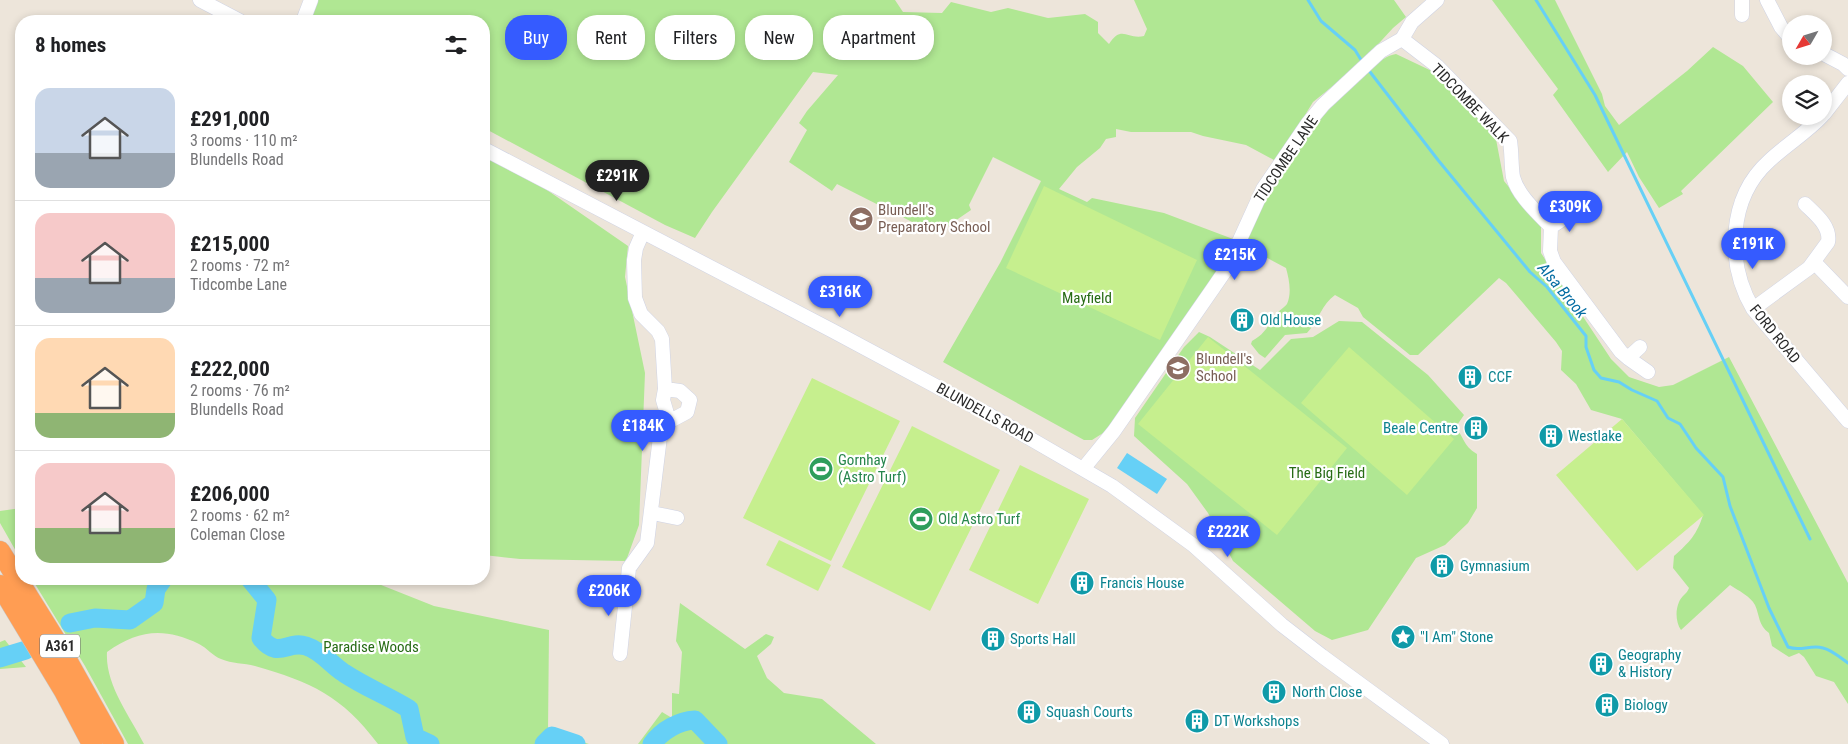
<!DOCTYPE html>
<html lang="en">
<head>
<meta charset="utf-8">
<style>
  body { margin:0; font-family:"Roboto Condensed",sans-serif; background:#f2f2f2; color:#202124; height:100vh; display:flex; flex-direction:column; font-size:19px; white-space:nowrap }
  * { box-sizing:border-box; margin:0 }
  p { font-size:16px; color:#757577 }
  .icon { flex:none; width:28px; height:28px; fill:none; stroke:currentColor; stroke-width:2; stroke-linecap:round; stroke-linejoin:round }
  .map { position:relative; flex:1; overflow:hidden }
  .side { position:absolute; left:15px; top:15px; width:475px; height:570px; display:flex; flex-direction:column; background:#fff; border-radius:20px; box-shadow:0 2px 8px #0003 }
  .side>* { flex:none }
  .banner { position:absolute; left:505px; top:15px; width:475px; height:45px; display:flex; gap:10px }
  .needle { width:32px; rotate:231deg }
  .fabs { position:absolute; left:1782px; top:15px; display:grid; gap:10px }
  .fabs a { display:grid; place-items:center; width:50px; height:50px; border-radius:50%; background:#fff; box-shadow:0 2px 8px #0003; font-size:25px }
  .price { position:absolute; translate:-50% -42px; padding:0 11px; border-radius:18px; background:#355bff; color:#fff; font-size:16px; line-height:32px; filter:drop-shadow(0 1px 2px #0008) }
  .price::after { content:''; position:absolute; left:50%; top:30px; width:15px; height:11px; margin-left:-8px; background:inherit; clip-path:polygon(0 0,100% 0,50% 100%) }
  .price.current { background:#222; color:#fff }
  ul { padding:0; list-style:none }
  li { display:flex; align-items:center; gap:15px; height:125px; padding:0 20px }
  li+li { border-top:1px solid #e0e0e0 }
  li span { display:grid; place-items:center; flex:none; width:140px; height:100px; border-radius:15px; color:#555 }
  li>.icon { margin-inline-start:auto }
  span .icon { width:60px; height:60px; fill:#fffc; stroke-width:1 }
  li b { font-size:21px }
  h2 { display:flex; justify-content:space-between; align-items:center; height:60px; padding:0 20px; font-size:21px }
  .pill { padding:0 18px; border-radius:20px; background:#fff; box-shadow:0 2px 8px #0003; font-size:18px; line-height:45px }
  .pill.current { background:#355bff; color:#fff }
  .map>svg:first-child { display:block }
  .green { fill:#b0e793 }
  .pitch { fill:#c6ef8e }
  .water { fill:#66d0f6 }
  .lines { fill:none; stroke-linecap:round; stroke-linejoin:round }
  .stream { stroke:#66d0f6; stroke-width:3 }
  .river { stroke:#66d0f6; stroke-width:19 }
  .minor-casing { stroke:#cfd3e4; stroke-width:15 }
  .highway-casing { stroke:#c8c8c8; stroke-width:21 }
  .minor { stroke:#fff; stroke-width:14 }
  .highway { stroke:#ff9d53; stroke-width:20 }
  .labels { text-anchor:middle; stroke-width:4.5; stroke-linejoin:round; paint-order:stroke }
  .shield { fill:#fff; stroke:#6a6a6a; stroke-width:1 }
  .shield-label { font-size:14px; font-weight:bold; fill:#2a2a2a }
  .street-label { font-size:15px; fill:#2a2a2a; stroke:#fff }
  .education-label { font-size:15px; fill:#785e54; stroke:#fff; text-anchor:start }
  .park-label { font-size:15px; fill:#276b15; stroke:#fff }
  .culture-label { font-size:15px; fill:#0d838f; stroke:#fff; text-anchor:start }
  .leisure-label { font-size:15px; fill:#27864d; stroke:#fff; text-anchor:start }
  .water-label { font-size:16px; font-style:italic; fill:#056da3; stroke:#fff }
</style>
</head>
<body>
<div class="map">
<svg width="1848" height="744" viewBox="0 0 1848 744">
  <rect width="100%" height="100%" fill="#ede5da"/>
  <path class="green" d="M317 0H895L903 12 942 13 951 2 991 12 1008 8 1048 18 1085 14 1098 22V33L1109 44C1122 24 1127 40 1144 36L1147 29 1134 0H1394L1406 17 1393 28 1359 65 1313 102 1285 148 1274 160 1246 145 1203 136 1191 132H1131L1116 129V137L1106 139 1100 148 1077 167 1059 189 1087 202 1092 198 1164 213 1233 239 1222 267 1111 428 1092 440H1084L943 362 1000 263 1041 181 993 157 969 205 971 210 936 234 837 184 832 191 789 162 807 130 799 123 807 111 838 75 813 72 712 212 695 238 665 225 484 128V21H310Z
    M1492 0H1555L1602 94 1605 106 1619 125 1687 71 1713 47 1743 66 1773 102 1681 191 1683 194 1659 208 1639 177 1627 152 1608 172 1553 95 1558 89Z
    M1396 54 1436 73 1495 134 1504 181 1541 227V253L1611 359 1629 377 1659 387 1673 385 1729 357 1848 583V704L1834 682 1816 676 1804 657 1799 653 1789 657 1772 646 1769 633C1758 625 1760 616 1755 605 1750 596 1739 591 1730 585L1681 630C1676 623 1675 611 1679 602 1681 596 1687 594 1689 588L1673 568 1674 556C1690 542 1697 534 1703 515L1622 419 1591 410 1576 384 1561 370 1562 351 1556 342 1506 283 1499 278 1418 355H1410L1363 317 1358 308 1335 295C1322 304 1318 321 1307 333L1285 335 1265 358 1259 354 1251 344 1252 341C1266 334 1269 323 1278 312 1281 309 1285 307 1287 304 1292 293 1289 279 1286 268L1243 245C1253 225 1261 205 1272 186 1288 157 1364 58 1396 54Z
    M484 157 547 190 628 246 625 277 645 373 639 525 626 561 520 559 484 555Z
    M1339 321 1362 322 1428 375 1464 415 1455 428C1465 437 1462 445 1477 454V508L1468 523 1445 545 1416 558 1368 630 1332 640 1315 631 1233 561 1208 513 1187 484 1134 436 1135 418 1184 347 1199 332 1210 337 1260 370 1291 339 1313 337Z
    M21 508V560L0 523V511Z
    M32 579H366L434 606 549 630 548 731 589 744H378C342 696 311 682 255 666 244 663 232 664 221 659 213 656 207 648 199 644 164 627 138 630 107 652 105 685 130 716 144 744H128L85 666Z
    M680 603 745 649 766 634 774 637 771 644 757 656 767 678 784 693 822 699 876 744H638L662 712 672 718V693L679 694 682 652 676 641Z
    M5 640 26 667 0 669V642Z"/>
  <path class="pitch" d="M1044 186 1197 260 1160 340 1006 268Z
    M1208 337 1347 448 1277 535 1138 424Z
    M1349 347 1454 439 1407 495 1301 403Z
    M812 378 900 421 831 561 743 518Z
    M1622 419 1704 515 1637 571 1556 475Z
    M912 426 1000 470 930 611 842 567Z
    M1020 465 1089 499 1038 604 969 570Z
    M779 540 831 565 818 591 766 565Z"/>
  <path class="water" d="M1127 453 1167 479 1157 494 1117 468Z"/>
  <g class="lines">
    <path class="stream" d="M1308 0 1321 21 1355 50 1363 63
      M1536 0 1595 95 1810 539
      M1367 68 1438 160 1530 272 1547 287 1586 336V347L1594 370 1601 378 1619 382 1632 390 1657 401 1668 418 1680 424 1696 448 1723 477 1730 506 1769 608 1788 647C1798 651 1805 647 1816 647 1828 647 1838 656 1848 663"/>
    <path class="river" d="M250 579 267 600 261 638C279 660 287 640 306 646 322 651 331 665 344 673 365 687 388 696 409 709L415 737 430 744
      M70 623 95 618 130 620 154 603 156 589 163 579
      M0 658 26 650
      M544 744 552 736 576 744
      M652 744C662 730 679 721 695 720L718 744"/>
    <defs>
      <path id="minor" d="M200 0 240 21
        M1742 0V15
        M1767 0 1781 27 1791 39
        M303 21 311 0
        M1402 39 1437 66 1510 141C1512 153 1511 165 1513 177 1518 196 1538 213 1551 227L1550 251 1554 262 1621 352 1628 358 1640 347
        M1824 54 1843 64 1848 69
        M1824 114 1848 83
        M1822 116C1806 133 1786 145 1769 161 1728 198 1726 263 1753 309L1848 421
        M484 149 833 331 986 413 1112 486 1193 545 1282 625 1322 656 1442 744
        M1551 227 1572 213
        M1814 262 1848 297
        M1753 309 1809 268 1828 242C1831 226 1815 214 1805 204
        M1628 358 1648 372
        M665 389 680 391 690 400 687 412 674 419 668 417
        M1083 469 1114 431 1214 287 1227 268 1263 189 1308 123 1323 105 1381 51 1402 39 1412 22 1437 0
        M652 513 677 518
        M620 654 629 568 647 543 660 437 668 417 663 400 665 389 662 339 658 331 641 314 635 298 634 260 636 248 643 232"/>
      <path id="highway" d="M0 551 58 644 114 744
        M0 585 64 691 92 744"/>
    </defs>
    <use href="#minor" class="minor-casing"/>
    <use href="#highway" class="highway-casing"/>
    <use href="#minor" class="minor"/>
    <use href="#highway" class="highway"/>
  </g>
  <defs>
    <symbol id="school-disc" viewBox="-11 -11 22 22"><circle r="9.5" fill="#8d6e63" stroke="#fff"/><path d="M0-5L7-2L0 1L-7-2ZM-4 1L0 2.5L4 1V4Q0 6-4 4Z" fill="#fff"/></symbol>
    <symbol id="building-disc" viewBox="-11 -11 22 22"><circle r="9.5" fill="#0f9aa8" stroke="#fff"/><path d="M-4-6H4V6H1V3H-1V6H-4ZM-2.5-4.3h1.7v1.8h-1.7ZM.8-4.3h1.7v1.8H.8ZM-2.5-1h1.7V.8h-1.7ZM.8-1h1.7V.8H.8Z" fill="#fff"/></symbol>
    <symbol id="stadium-disc" viewBox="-11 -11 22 22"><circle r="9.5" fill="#2e9e5b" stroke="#fff"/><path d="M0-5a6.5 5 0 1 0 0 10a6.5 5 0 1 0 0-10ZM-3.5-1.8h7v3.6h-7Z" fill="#fff"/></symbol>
    <symbol id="sight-disc" viewBox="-11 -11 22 22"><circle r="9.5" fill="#0f9aa8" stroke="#fff"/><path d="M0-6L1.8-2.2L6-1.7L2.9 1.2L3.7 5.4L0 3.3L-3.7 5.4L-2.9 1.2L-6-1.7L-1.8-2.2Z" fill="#fff"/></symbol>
  </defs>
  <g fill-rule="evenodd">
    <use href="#school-disc" x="847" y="205" width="28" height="28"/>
    <use href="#building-disc" x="1228" y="306" width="28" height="28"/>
    <use href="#school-disc" x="1164" y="354" width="28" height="28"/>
    <use href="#building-disc" x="1456" y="363" width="28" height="28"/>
    <use href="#building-disc" x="1462" y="414" width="28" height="28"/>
    <use href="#building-disc" x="1537" y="422" width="28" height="28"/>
    <use href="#stadium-disc" x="807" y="455" width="28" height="28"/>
    <use href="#stadium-disc" x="907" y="505" width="28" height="28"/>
    <use href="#building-disc" x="1428" y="552" width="28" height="28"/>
    <use href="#building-disc" x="1068" y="569" width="28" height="28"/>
    <use href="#sight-disc" x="1389" y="623" width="28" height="28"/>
    <use href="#building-disc" x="979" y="625" width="28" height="28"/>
    <use href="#building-disc" x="1587" y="650" width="28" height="28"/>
    <use href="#building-disc" x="1260" y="678" width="28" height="28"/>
    <use href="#building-disc" x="1593" y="691" width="28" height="28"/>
    <use href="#building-disc" x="1015" y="698" width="28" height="28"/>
    <use href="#building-disc" x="1183" y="707" width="28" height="28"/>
  </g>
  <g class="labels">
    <rect class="shield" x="40" y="634.5" width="40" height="23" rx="4"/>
    <g class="shield-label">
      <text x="60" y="651">A361</text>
    </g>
    <g class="street-label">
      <text transform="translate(1470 103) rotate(46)" y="5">TIDCOMBE WALK</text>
      <text transform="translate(1286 159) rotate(-56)" y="5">TIDCOMBE LANE</text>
      <text transform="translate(1775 334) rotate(51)" y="5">FORD ROAD</text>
      <text transform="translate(985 413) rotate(29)" y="5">BLUNDELLS ROAD</text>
    </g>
    <g class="education-label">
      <text x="878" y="215">Blundell's<tspan x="878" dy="17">Preparatory School</tspan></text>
      <text x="1196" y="364">Blundell's<tspan x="1196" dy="17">School</tspan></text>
    </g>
    <g class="park-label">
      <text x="1087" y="303">Mayfield</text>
      <text x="1327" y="478">The Big Field</text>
      <text x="371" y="652">Paradise Woods</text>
    </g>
    <g class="culture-label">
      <text x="1260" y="325">Old House</text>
      <text x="1488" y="382">CCF</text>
      <text x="1458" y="433" text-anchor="end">Beale Centre</text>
      <text x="1568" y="441">Westlake</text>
      <text x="1460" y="571">Gymnasium</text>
      <text x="1100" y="588">Francis House</text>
      <text x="1420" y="642">"I Am" Stone</text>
      <text x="1010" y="644">Sports Hall</text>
      <text x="1618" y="660">Geography<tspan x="1618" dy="17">&amp; History</tspan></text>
      <text x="1292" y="697">North Close</text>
      <text x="1624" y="710">Biology</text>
      <text x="1046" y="717">Squash Courts</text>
      <text x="1214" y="726">DT Workshops</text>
    </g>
    <g class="leisure-label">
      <text x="838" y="465">Gornhay<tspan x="838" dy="17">(Astro Turf)</tspan></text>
      <text x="938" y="524">Old Astro Turf</text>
    </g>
    <g class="water-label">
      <text transform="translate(1563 290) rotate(50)" y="6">Alsa Brook</text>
    </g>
  </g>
</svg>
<div class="fabs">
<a><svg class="needle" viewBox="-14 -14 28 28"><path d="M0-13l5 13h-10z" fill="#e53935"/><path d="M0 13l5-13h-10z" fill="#757577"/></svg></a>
<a><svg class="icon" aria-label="layers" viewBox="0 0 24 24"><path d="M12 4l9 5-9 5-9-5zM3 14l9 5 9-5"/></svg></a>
</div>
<b class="price current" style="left:617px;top:202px">£291K</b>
<b class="price" style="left:1570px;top:233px">£309K</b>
<b class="price" style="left:1753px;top:270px">£191K</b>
<b class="price" style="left:1235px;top:281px">£215K</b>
<b class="price" style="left:840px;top:318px">£316K</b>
<b class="price" style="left:643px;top:452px">£184K</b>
<b class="price" style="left:1228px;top:558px">£222K</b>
<b class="price" style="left:609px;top:617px">£206K</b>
<div class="banner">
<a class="pill current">Buy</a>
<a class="pill">Rent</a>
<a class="pill">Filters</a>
<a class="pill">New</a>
<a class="pill">Apartment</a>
</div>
<section class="side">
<h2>8 homes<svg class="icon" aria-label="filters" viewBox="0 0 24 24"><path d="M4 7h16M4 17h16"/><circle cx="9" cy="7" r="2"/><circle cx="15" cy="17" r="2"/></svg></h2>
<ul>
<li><span style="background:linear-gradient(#c9d6e8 65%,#9aa5b1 0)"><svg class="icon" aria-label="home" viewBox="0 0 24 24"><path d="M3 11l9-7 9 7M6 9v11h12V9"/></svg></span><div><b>£291,000</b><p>3 rooms · 110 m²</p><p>Blundells Road</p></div></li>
<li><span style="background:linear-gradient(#f6c9c9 65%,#9aa5b1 0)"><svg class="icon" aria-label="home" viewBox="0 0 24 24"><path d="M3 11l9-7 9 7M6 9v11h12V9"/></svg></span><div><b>£215,000</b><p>2 rooms · 72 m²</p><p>Tidcombe Lane</p></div></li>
<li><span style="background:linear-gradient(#ffd9b3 75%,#8fb573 0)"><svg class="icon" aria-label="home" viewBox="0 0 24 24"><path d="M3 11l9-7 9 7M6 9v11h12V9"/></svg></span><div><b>£222,000</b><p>2 rooms · 76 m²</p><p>Blundells Road</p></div></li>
<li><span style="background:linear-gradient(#f6c9c9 65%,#8fb573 0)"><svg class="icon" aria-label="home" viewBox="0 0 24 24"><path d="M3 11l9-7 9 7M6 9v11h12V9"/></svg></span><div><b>£206,000</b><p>2 rooms · 62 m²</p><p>Coleman Close</p></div></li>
</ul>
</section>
</div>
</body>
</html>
